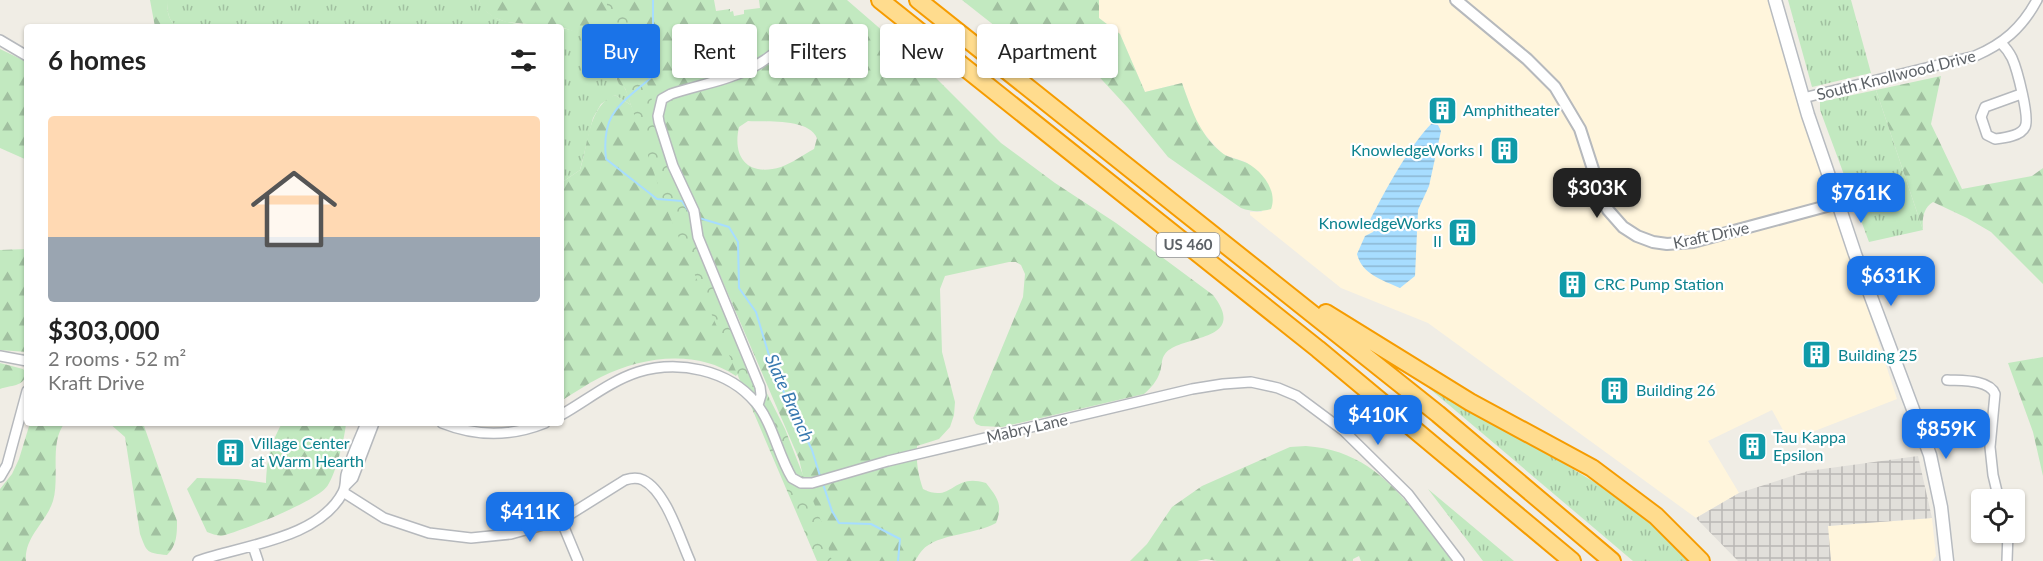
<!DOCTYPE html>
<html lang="en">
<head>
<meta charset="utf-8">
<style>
  body { margin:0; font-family:Lato,sans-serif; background:#f2f2f2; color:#222; height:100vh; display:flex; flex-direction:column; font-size:22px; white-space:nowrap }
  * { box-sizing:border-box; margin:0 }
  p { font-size:20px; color:#767676 }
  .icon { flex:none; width:33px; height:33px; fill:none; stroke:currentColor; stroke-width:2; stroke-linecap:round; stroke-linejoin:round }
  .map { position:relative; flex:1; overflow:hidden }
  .sheet { position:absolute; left:24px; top:24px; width:540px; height:402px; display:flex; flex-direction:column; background:#fff; border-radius:6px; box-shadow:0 2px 4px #0004 }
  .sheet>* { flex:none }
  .hud { position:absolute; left:582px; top:24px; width:570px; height:54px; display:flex; gap:12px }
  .fabs { position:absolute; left:1971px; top:489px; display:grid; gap:12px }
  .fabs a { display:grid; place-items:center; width:54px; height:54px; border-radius:6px; background:#fff; box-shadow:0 2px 4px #0004; font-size:30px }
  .price { position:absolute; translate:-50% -51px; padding:0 14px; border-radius:12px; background:#1a73e8; color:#fff; font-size:20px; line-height:39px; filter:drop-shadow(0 2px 3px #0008) }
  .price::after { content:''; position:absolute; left:50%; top:36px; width:18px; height:14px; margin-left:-9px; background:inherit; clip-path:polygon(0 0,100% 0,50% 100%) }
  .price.current { background:#222; color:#fff }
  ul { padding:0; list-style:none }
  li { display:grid; align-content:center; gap:12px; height:318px; padding:0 24px }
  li+li { border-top:2px solid #e0e0e0 }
  li span { display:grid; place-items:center; height:186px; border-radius:6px; color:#555 }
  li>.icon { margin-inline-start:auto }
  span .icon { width:108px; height:108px; fill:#fffc; stroke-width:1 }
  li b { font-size:26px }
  h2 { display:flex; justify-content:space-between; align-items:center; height:72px; padding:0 24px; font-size:26px }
  .pill { padding:0 21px; border-radius:6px; background:#fff; box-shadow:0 2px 4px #0004; font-size:21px; line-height:54px }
  .pill.current { background:#1a73e8; color:#fff }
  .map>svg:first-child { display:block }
  .commercial { fill:#fff5dc }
  .industrial { fill:url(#industrial-grid) }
  .grass { fill:url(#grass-tufts) }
  .forest { fill:url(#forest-firs); fill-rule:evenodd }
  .park { fill:url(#park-crowns) }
  .water { fill:url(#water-rules) }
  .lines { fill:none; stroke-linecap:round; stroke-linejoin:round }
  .stream { stroke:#a7ddff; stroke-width:2 }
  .minor-casing { stroke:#b6b9bd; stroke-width:12 }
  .tertiary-casing { stroke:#b6b9bd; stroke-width:14 }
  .secondary-casing { stroke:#b7bbc0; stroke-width:15 }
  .motorway-casing { stroke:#f69c00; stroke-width:20 }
  .minor { stroke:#fff; stroke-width:9 }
  .tertiary { stroke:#fff; stroke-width:10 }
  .secondary { stroke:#fff; stroke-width:12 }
  .motorway { stroke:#ffdc8e; stroke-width:16 }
  .labels { text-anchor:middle; stroke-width:4.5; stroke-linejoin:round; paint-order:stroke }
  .shield { fill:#fff; stroke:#8e9195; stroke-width:1.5 }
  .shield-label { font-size:15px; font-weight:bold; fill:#5d6267 }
  .street-label { font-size:16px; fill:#5d6267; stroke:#fff }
  .culture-label { font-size:16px; fill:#0d838f; stroke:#fff; text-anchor:start }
  .water-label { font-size:18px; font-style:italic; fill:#3879b0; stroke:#fff }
</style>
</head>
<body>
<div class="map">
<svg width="2043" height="561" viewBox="0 0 2043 561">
  <defs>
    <pattern id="industrial-grid" width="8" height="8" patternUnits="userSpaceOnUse" patternTransform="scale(1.5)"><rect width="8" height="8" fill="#e1dfda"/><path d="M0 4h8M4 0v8" fill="none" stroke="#bab8b5"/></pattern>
    <pattern id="grass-tufts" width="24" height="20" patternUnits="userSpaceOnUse" patternTransform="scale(1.5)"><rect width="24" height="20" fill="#c2e9c0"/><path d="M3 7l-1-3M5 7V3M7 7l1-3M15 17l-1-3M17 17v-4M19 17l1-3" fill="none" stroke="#a1c0a0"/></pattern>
    <pattern id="forest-firs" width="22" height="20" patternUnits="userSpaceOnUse" patternTransform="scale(1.5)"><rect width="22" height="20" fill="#c2e9c0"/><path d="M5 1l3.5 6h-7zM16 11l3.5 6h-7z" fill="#a1c0a0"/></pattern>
    <pattern id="park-crowns" width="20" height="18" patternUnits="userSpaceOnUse" patternTransform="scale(1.5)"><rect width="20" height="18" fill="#c2e9c0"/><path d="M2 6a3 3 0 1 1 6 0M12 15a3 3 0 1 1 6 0" fill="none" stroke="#a1c0a0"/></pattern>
    <pattern id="water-rules" width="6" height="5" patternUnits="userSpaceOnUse" patternTransform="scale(1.5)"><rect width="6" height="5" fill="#a7ddff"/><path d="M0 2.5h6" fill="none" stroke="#8bb7d2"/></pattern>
  </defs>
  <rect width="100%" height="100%" fill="#f0ede5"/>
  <path class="commercial" d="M1099 0H1770L1828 186 1897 399 1789 441 1772 410 1708 441 1739 493 1696 518 1428 323 1341 288 1250 215V212H1262L1246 162 1222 154 1197 125 1182 83 1145 92 1120 34 1099 18Z
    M1932 518 1936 556 1932 561H1831L1827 526Z"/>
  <path class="industrial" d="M1918 456 1932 518 1828 526 1831 561H1738L1696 518 1739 493 1808 471Z"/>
  <path class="grass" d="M167 0H479C490 27 526 24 551 27H177C168 20 167 11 167 0Z
    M1788 0H1851L1871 73 1812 87Z
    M561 28C599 34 601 52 617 80 619 83 621 85 624 87 627 91 629 99 631 105L615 95 601 104 593 118 580 170 561 183Z
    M1876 90 1923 230 1869 242 1820 110V102Z
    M1404 367 1604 488 1650 523 1689 561H1633Z
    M1428 489 1514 561H1483Z"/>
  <path class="forest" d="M150 0H167C167 11 168 20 177 27H155Z
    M479 0H714L716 11 730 9V12L733 11 734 16 744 14V10L760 8 759 0H847L929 71 1001 143 1055 183 1116 223 1213 295C1250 343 1179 334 1165 354 1161 359 1162 366 1160 372 1157 381 1151 388 1144 394L1002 427 981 426 976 424 973 418 1023 297 1025 274 1021 265 1016 262H1009L945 276 940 289 942 352 955 402 954 415 950 427 939 439 917 446C916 462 918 474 923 489 953 504 952 472 986 483 998 498 1003 505 996 523 976 534 943 534 927 546 922 549 918 556 915 561H830L809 502 799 459 701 231 699 221 662 122 641 99 619 84 604 52 596 43 584 35 561 27 506 22 493 17 482 8ZM748 121C767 122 808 118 817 138L814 149C803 155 792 163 781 167 748 177 732 158 739 127Z
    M962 0H1099V18L1120 34 1145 92 1182 83C1191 108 1199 134 1221 152 1227 158 1239 159 1247 163 1262 171 1278 191 1271 209 1260 212 1252 212 1241 208L1168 157 1128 108 1091 68 1052 50 1000 30Z
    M0 49 27 62V160L0 148Z
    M1941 76 1931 124 1962 189 2032 176 2043 168V284L1991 232 1967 218 1933 202C1923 208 1922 219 1923 230L1876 90Z
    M615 95 631 105 740 370 736 376C697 349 642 356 601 377 587 384 574 393 561 401V183L580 170C588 147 588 105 615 95Z
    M27 249V352L0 350V250Z
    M2043 357V476L2033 432 2008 363Z
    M0 363 23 369 27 374C23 387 11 385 0 389Z
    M30 423H65C49 441 60 478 53 501 46 523 24 537 26 561H0V489L12 474 19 459Z
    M109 423H143L177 521C177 534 177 545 167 555 147 553 147 553 140 534L125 437Z
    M282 423H346C345 437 336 473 328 485 320 500 244 530 225 535 219 537 213 534 207 532L187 489 197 478 237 479 266 483C267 459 270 445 282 423Z
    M1306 446C1364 450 1394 485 1428 528 1437 538 1448 549 1453 561H1361L1359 556 1353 559V561H1217L1206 559 1197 561H1130L1147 544 1172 507 1202 486 1290 447Z"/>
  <path class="park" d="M606 0H628L630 23 659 125 681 192 689 212 695 238 747 354 785 429 821 521 832 561H817L665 205 625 88Z"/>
  <path class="water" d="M1432 123 1438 125 1441 131 1429 186 1418 210 1415 276 1400 288C1382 280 1362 274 1357 254L1365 236 1373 232 1376 228 1370 220C1386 189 1408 148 1432 123Z"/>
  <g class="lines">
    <path class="stream" d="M653 0V76C620 105 601 112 606 159L657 199 682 201 691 215
      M699 218 729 227 738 242 739 288 756 312 774 372 812 450 820 476
      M823 484 832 511 839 523 871 524 900 539 898 561"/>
    <defs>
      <path id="minor" d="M0 40 27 56
        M2001 43C2005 47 2009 52 2012 58 2017 69 2030 118 2025 127 2021 136 2004 138 1995 139L1987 135 1981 117 1985 107 2021 94
        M1803 98 1975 56C2003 44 2022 28 2037 0
        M0 356 27 361
        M1947 380C1961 381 1989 379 1995 394L1990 447 1993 475 1999 500
        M758 405 761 395 760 387 698 237 694 211 673 166 659 122 658 116 662 99 671 94C711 81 749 78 781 47
        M561 415C586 401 610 381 638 372 678 360 728 369 756 403 773 424 778 455 792 478L801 483H812L888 461 1192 389 1223 384 1251 382 1278 388 1297 396 1344 431 1408 494 1459 561
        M442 423C477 437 510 437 545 423
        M0 477 7 465 27 391
        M346 485 353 478 374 423
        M343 492 384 518 429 533 471 538 511 534 561 520 625 480C631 478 637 477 643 480 666 491 680 539 690 561
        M561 520 578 561
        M253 546 258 561
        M198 561C243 545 319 539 343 492 346 486 345 481 346 475 351 457 359 440 366 423
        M2007 561 2008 532"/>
      <path id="tertiary" d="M1456 0 1527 59 1555 87 1580 129 1602 197 1608 210 1623 227 1637 236 1653 242 1667 244 1693 242 1838 203"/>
      <path id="secondary" d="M1775 0 1808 115 1830 179 1855 254 1930 455 1941 507 1947 561"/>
      <path id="motorway" d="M880 0 1318 349 1572 561
        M918 0 1438 414 1612 561
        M1326 313 1470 402 1592 468 1656 516 1701 561"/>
    </defs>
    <use href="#minor" class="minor-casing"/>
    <use href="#tertiary" class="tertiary-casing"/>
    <use href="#secondary" class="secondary-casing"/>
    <use href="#motorway" class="motorway-casing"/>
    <use href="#minor" class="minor"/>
    <use href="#tertiary" class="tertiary"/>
    <use href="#secondary" class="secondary"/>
    <use href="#motorway" class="motorway"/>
  </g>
  <defs>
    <symbol id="building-square" viewBox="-11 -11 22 22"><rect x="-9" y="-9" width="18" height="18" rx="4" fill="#0f9aa8" stroke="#fff"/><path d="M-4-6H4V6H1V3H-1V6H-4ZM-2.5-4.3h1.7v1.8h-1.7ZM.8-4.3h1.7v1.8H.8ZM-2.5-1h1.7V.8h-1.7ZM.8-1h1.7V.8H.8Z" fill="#fff"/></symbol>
  </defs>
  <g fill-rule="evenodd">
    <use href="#building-square" x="1426" y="94" width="33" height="33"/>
    <use href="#building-square" x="1488" y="134" width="33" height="33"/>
    <use href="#building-square" x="1446" y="216" width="33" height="33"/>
    <use href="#building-square" x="1556" y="268" width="33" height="33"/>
    <use href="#building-square" x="1800" y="338" width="33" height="33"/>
    <use href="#building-square" x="1598" y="374" width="33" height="33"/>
    <use href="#building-square" x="1736" y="430" width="33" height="33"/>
    <use href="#building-square" x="214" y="436" width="33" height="33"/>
  </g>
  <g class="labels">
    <rect class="shield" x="1156.5" y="233" width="63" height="24" rx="4.5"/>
    <g class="shield-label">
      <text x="1188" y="250">US 460</text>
    </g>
    <g class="street-label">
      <text transform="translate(1896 75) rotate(-14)" y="6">South Knollwood Drive</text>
      <text transform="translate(1711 235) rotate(-12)" y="6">Kraft Drive</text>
      <text transform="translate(1027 428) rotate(-13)" y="6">Mabry Lane</text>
    </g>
    <g class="culture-label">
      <text x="1463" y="116">Amphitheater</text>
      <text x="1483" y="156" text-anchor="end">KnowledgeWorks I</text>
      <text x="1442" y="229" text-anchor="end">KnowledgeWorks<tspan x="1442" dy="18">II</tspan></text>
      <text x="1594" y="290">CRC Pump Station</text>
      <text x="1838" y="361">Building 25</text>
      <text x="1636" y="396">Building 26</text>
      <text x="1773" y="443">Tau Kappa<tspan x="1773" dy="18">Epsilon</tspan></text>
      <text x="251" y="449">Village Center<tspan x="251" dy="18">at Warm Hearth</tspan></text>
    </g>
    <g class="water-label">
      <text transform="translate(789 398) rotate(66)" y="6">Slate Branch</text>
    </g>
  </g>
</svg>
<div class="fabs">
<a><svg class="icon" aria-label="locate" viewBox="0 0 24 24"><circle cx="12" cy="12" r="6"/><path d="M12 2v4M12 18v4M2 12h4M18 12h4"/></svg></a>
</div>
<b class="price current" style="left:1597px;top:219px">$303K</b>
<b class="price" style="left:1861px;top:224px">$761K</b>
<b class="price" style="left:1891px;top:307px">$631K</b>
<b class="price" style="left:1378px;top:446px">$410K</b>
<b class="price" style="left:1946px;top:460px">$859K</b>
<b class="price" style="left:530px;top:543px">$411K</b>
<div class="hud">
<a class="pill current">Buy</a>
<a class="pill">Rent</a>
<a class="pill">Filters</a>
<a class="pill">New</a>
<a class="pill">Apartment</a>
</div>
<section class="sheet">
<h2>6 homes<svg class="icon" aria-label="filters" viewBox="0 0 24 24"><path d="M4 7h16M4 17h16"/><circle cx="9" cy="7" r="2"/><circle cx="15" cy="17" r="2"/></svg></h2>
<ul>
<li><span style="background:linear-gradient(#ffd9b3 65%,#9aa5b1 0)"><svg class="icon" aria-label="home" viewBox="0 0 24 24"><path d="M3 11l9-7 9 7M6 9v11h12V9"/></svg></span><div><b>$303,000</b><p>2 rooms · 52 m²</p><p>Kraft Drive</p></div></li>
</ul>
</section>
</div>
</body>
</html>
